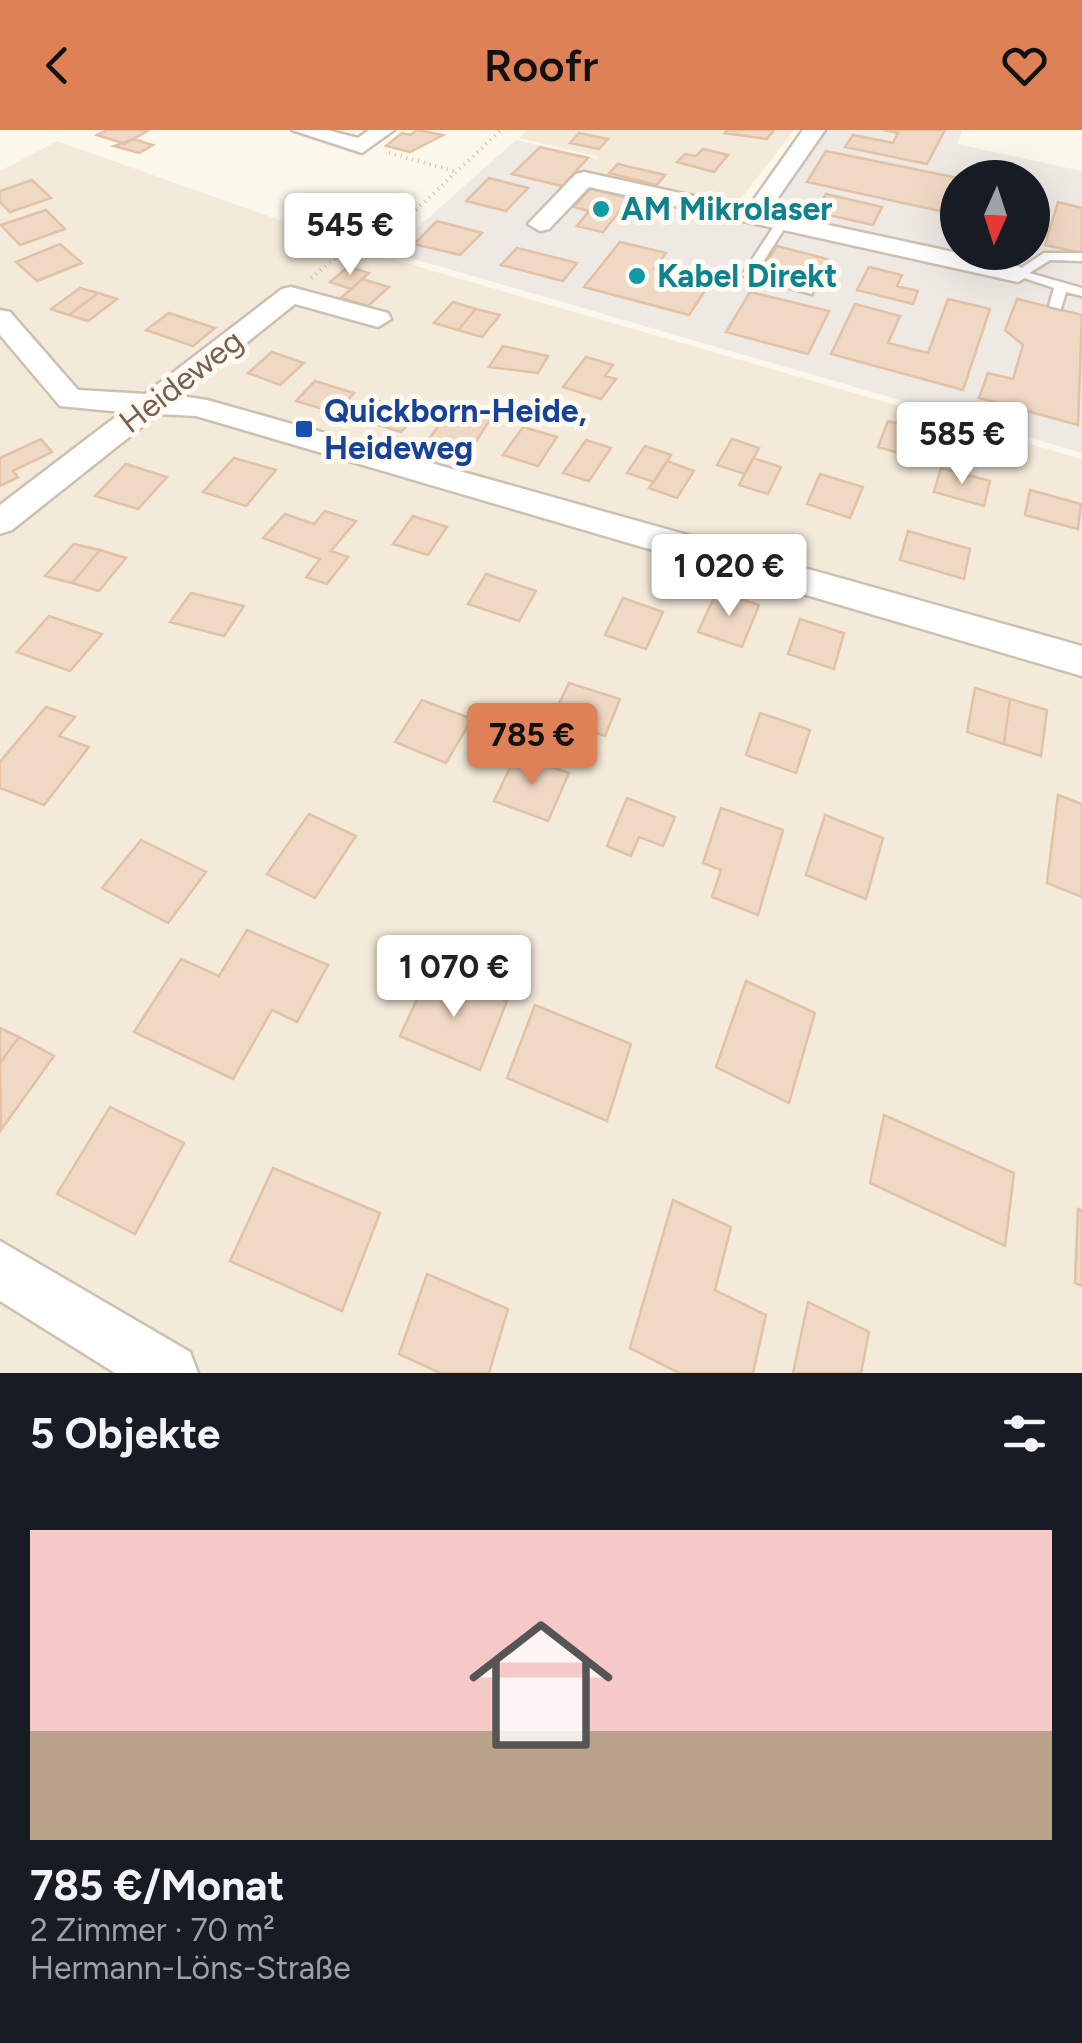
<!DOCTYPE html>
<html lang="de">
<head>
<meta charset="utf-8">
<style>
  body { margin:0; font-family:Figtree,sans-serif; background:#20242c; color:#f1f3f6; height:100vh; display:flex; flex-direction:column; font-size:38px; white-space:nowrap }
  * { box-sizing:border-box; margin:0 }
  p { font-size:32px; color:#9ea1a6 }
  .icon { flex:none; width:55px; height:55px; fill:none; stroke:currentColor; stroke-width:2; stroke-linecap:round; stroke-linejoin:round }
  .map { position:relative; height:1243px; overflow:hidden }
  .panel { display:flex; flex-direction:column; background:#171b24; flex:1 }
  .panel>* { flex:none }
  .needle { width:65px; rotate:183deg }
  .fabs { position:absolute; left:940px; top:30px; display:grid; gap:20px }
  .fabs a { display:grid; place-items:center; width:110px; height:110px; border-radius:50%; background:#171b24; box-shadow:0 10px 40px #0002; font-size:50px }
  .price { position:absolute; translate:-50% -85px; padding:0 22px; border-radius:10px; background:#fff; color:#222; font-size:32px; line-height:65px; filter:drop-shadow(0 2px 5px #0008) }
  .price::after { content:''; position:absolute; left:50%; top:60px; width:30px; height:22px; margin-left:-15px; background:inherit; clip-path:polygon(0 0,100% 0,50% 100%) }
  .price.current { background:#df8157; color:#111 }
  ul { padding:0; list-style:none }
  li { display:grid; align-content:center; gap:20px; height:530px; padding:0 30px }
  li+li { border-top:2px solid #363941 }
  li span { display:grid; place-items:center; height:310px; border-radius:0px; color:#555 }
  li>.icon { margin-inline-start:auto }
  span .icon { width:180px; height:180px; fill:#fffc; stroke-width:1 }
  li b { font-size:42px }
  h2 { display:flex; justify-content:space-between; align-items:center; height:120px; padding:0 30px; font-size:42px }
  header { display:flex; justify-content:space-between; align-items:center; height:130px; padding:0 30px; background:#df8157; color:#111; font-size:45px; font-weight:600 }
  .map>svg:first-child { display:block }
  .residential { fill:#f3eada }
  .industrial { fill:#eee9e3; fill-rule:evenodd }
  .building { fill:#f0d9c4; stroke:#e2c1a5; stroke-width:2.5 }
  .lines { fill:none; stroke-linecap:round; stroke-linejoin:round }
  .service-casing { stroke:#cec0b1; stroke-width:5 }
  .minor-casing { stroke:#cec0b1; stroke-width:5 }
  .path { stroke:#d6bda6; stroke-width:4; stroke-dasharray:1 5; stroke-linecap:butt }
  .service { fill:#fff; fill-rule:evenodd }
  .minor { fill:#fff; fill-rule:evenodd }
  .culture-dot { fill:#0f9aa8; stroke:#fefaf2; stroke-width:4 }
  .transit-dot { fill:#1a4fb4; stroke:#fefaf2; stroke-width:4 }
  .labels { text-anchor:middle; stroke-width:10; stroke-linejoin:round; paint-order:stroke }
  .far-culture-label { font-size:32px; font-weight:bold; fill:#0d838f; stroke:#fefaf2; text-anchor:start }
  .far-street-label { font-size:32px; fill:#77604f; stroke:#fefaf2 }
  .far-transit-label { font-size:32px; font-weight:bold; fill:#164399; stroke:#fefaf2; text-anchor:start }
</style>
</head>
<body>
<header><svg class="icon" aria-label="back" viewBox="0 0 24 24"><path d="M15 5l-7 7 7 7"/></svg>Roofr<svg class="icon" aria-label="heart" viewBox="0 0 24 24"><path d="M12 20l-8-8c-3-5 5-10 8-4 3-6 11-1 8 4z"/></svg></header>
<div class="map">
<svg width="1082" height="1243" viewBox="0 0 1082 1243">
  <rect width="100%" height="100%" fill="#fcf7eb"/>
  <path class="residential" d="M528 0H794L733 79 586 46 599 27 519 8Z
    M57 11 378 125 1082 329V1243H0V41Z"/>
  <path class="industrial" d="M824 0H963L957 14 1082 41V323L390 122 516 10 599 29 585 45 763 87ZM958 48H1032V122H958Z"/>
  <path class="building" d="M107 0H149L125 14 97 5Z
    M417 0 443 5 410 22 386 16 402 3 410 5Z
    M728 0H774L767 9 725 3Z
    M884 0H945L927 34 845 17 853 5 893 13 898 3Z
    M579 3 608 9 599 19 570 13Z
    M133 9 153 15 139 23 114 16Z
    M540 17 588 28 562 56 512 44Z
    M703 19 728 25 714 42 677 32 685 24 696 26Z
    M826 21 958 48V85L807 52Z
    M618 34 665 45 657 55 609 43Z
    M489 48 528 58 506 81 466 71Z
    M32 50 51 68 10 82 0 72V61Z
    M590 59 630 68 603 102 577 96 589 81 574 77Z
    M826 64 882 77 873 95 815 82Z
    M1058 72 1082 78V123L1045 115Z
    M46 80 65 99 20 115 1 95Z
    M437 91 482 103 460 125 414 114Z
    M620 112 666 123 654 139 710 153 689 185 584 157Z
    M60 114 82 133 37 151 16 132Z
    M777 116 827 129 817 147 765 134Z
    M517 118 577 133 563 151 501 135Z
    M348 137 369 143 351 159 330 152Z
    M869 137 902 145 897 156 918 161 913 174 857 160Z
    M362 149 389 157 368 176 341 168Z
    M80 158 98 163 69 185 51 179Z
    M750 162 829 181 808 224 726 202Z
    M98 163 117 169 88 191 69 185Z
    M948 169 990 179 963 260 831 224 855 174 900 186 888 213 928 223Z
    M1017 169 1082 185 1078 295 979 268 988 243 1013 249 1023 215 1005 200Z
    M453 172 476 179 458 200 434 193Z
    M476 179 500 185 482 207 458 200Z
    M169 183 215 198 193 216 146 200Z
    M503 216 548 226 538 243 489 237Z
    M272 222 304 233 280 255 248 243Z
    M586 227 613 235 605 246 616 249 601 269 563 257Z
    M315 251 354 263 336 283 296 271Z
    M376 270 417 283 401 302 360 289Z
    M451 278 491 288 470 321 429 309Z
    M888 291 922 300 912 327 878 317Z
    M523 297 557 307 538 336 503 325Z
    M41 309 52 322 13 341 18 347 0 356V328Z
    M732 309 759 318 745 344 717 335Z
    M586 310 611 318 589 351 563 343Z
    M645 316 671 325 654 352 627 343Z
    M234 328 276 340 246 376 203 362Z
    M753 328 781 337 768 364 739 355Z
    M667 331 694 341 677 368 649 358Z
    M126 334 167 347 138 379 95 366Z
    M941 338 990 351 984 376 934 362Z
    M820 344 863 357 850 388 807 374Z
    M1030 360 1081 374 1078 399 1025 385Z
    M325 381 356 391 331 421 348 427 327 454 306 447 320 429 263 408 285 384 314 394Z
    M413 386 447 397 428 425 393 414Z
    M908 401 970 419 964 449 900 430Z
    M74 414 100 420 72 453 45 446Z
    M100 420 126 428 99 461 72 453Z
    M486 444 536 461 519 491 468 474Z
    M717 461 759 475 742 517 698 502Z
    M191 463 244 476 224 506 170 492Z
    M623 468 663 482 646 519 605 505Z
    M49 486 102 504 70 541 17 522Z
    M800 489 844 503 834 539 788 524Z
    M569 553 620 569 605 606 552 588Z
    M975 558 1010 569 1004 614 967 602Z
    M1010 569 1047 580 1041 626 1004 614Z
    M422 570 472 589 446 633 395 612Z
    M46 577 75 587 59 606 89 617 44 675 0 658V632Z
    M760 583 810 600 796 643 746 625Z
    M516 625 569 643 548 691 494 671Z
    M1058 665 1082 674V767L1047 753Z
    M627 668 675 687 663 716 639 707 631 726 607 716Z
    M721 678 783 700 758 785 712 767 721 740 703 733Z
    M309 684 356 706 315 768 267 744Z
    M825 685 883 708 866 769 806 745Z
    M141 710 206 742 168 793 102 758Z
    M247 800 328 835 297 892 272 880 233 949 134 902 181 829 219 846Z
    M430 841 507 871 480 940 400 906Z
    M746 851 815 883 789 973 716 937Z
    M535 875 631 914 607 991 507 948Z
    M0 898 19 907 0 933Z
    M19 907 54 926 1 1000 0 933Z
    M110 977 184 1013 135 1104 57 1064Z
    M884 985 1014 1043 1005 1116 870 1053Z
    M273 1038 380 1083 342 1181 230 1131Z
    M673 1070 731 1097 715 1160 766 1185 753 1243H679L630 1218Z
    M1078 1079 1082 1081V1156L1075 1153Z
    M427 1144 508 1179 489 1243H440L399 1224Z
    M808 1172 869 1202 861 1243H793Z"/>
  <g class="lines">
    <defs>
      <path id="service" d="M778 90 788 93 756 143 812 158V164L742 145Z
        M1044 123H1082V131L1050 130 1029 143 1082 158V166L1066 162 1061 179 1049 176 1054 158 1012 144Z"/>
      <path id="minor" d="M292 0H327L358 8 369 0H394L362 23Z
        M803 0H825L768 82 1018 136 1031 144 1018 152 589 57 549 99 540 101 528 94 576 44 584 42 748 78Z
        M291 157 388 183 391 189 378 197 295 174 180 266 207 270 1082 516V546L196 286 158 284 12 400 0 404V375L122 282 60 276 0 205V180L10 182 78 260 145 264 282 159Z
        M0 1111 190 1222 198 1243H115L0 1171Z"/>
    </defs>
    <use href="#service" class="service-casing"/>
    <use href="#minor" class="minor-casing"/>
    <path class="path" d="M389 23 454 41
      M311 148 372 99 417 79 501 0"/>
    <use href="#service" class="service"/>
    <use href="#minor" class="minor"/>
  </g>
  <g class="culture-dot">
    <circle cx="601" cy="79" r="10"/>
    <circle cx="637" cy="146" r="10"/>
  </g>
  <rect class="transit-dot" x="294" y="289" width="20" height="20" rx="5"/>
  <g class="labels">
    <g class="far-culture-label">
      <text x="621" y="90">AM Mikrolaser</text>
      <text x="657" y="157">Kabel Direkt</text>
    </g>
    <g class="far-street-label">
      <text transform="translate(181 251) rotate(-38)" y="11">Heideweg</text>
    </g>
    <g class="far-transit-label">
      <text x="324" y="292">Quickborn-Heide,<tspan x="324" dy="37">Heideweg</tspan></text>
    </g>
  </g>
</svg>
<div class="fabs">
<a><svg class="needle" viewBox="-14 -14 28 28"><path d="M0-13l5 13h-10z" fill="#e53935"/><path d="M0 13l5-13h-10z" fill="#9ea1a6"/></svg></a>
</div>
<b class="price" style="left:350px;top:148px">545 €</b>
<b class="price" style="left:962px;top:357px">585 €</b>
<b class="price" style="left:729px;top:489px">1 020 €</b>
<b class="price current" style="left:532px;top:658px">785 €</b>
<b class="price" style="left:454px;top:890px">1 070 €</b>
</div>
<section class="panel">
<h2>5 Objekte<svg class="icon" aria-label="filters" viewBox="0 0 24 24"><path d="M4 7h16M4 17h16"/><circle cx="9" cy="7" r="2"/><circle cx="15" cy="17" r="2"/></svg></h2>
<ul>
<li><span style="background:linear-gradient(#f6c9c9 65%,#b9a48a 0)"><svg class="icon" aria-label="home" viewBox="0 0 24 24"><path d="M3 11l9-7 9 7M6 9v11h12V9"/></svg></span><div><b>785 €/Monat</b><p>2 Zimmer · 70 m²</p><p>Hermann-Löns-Straße</p></div></li>
</ul>
</section>
</body>
</html>
